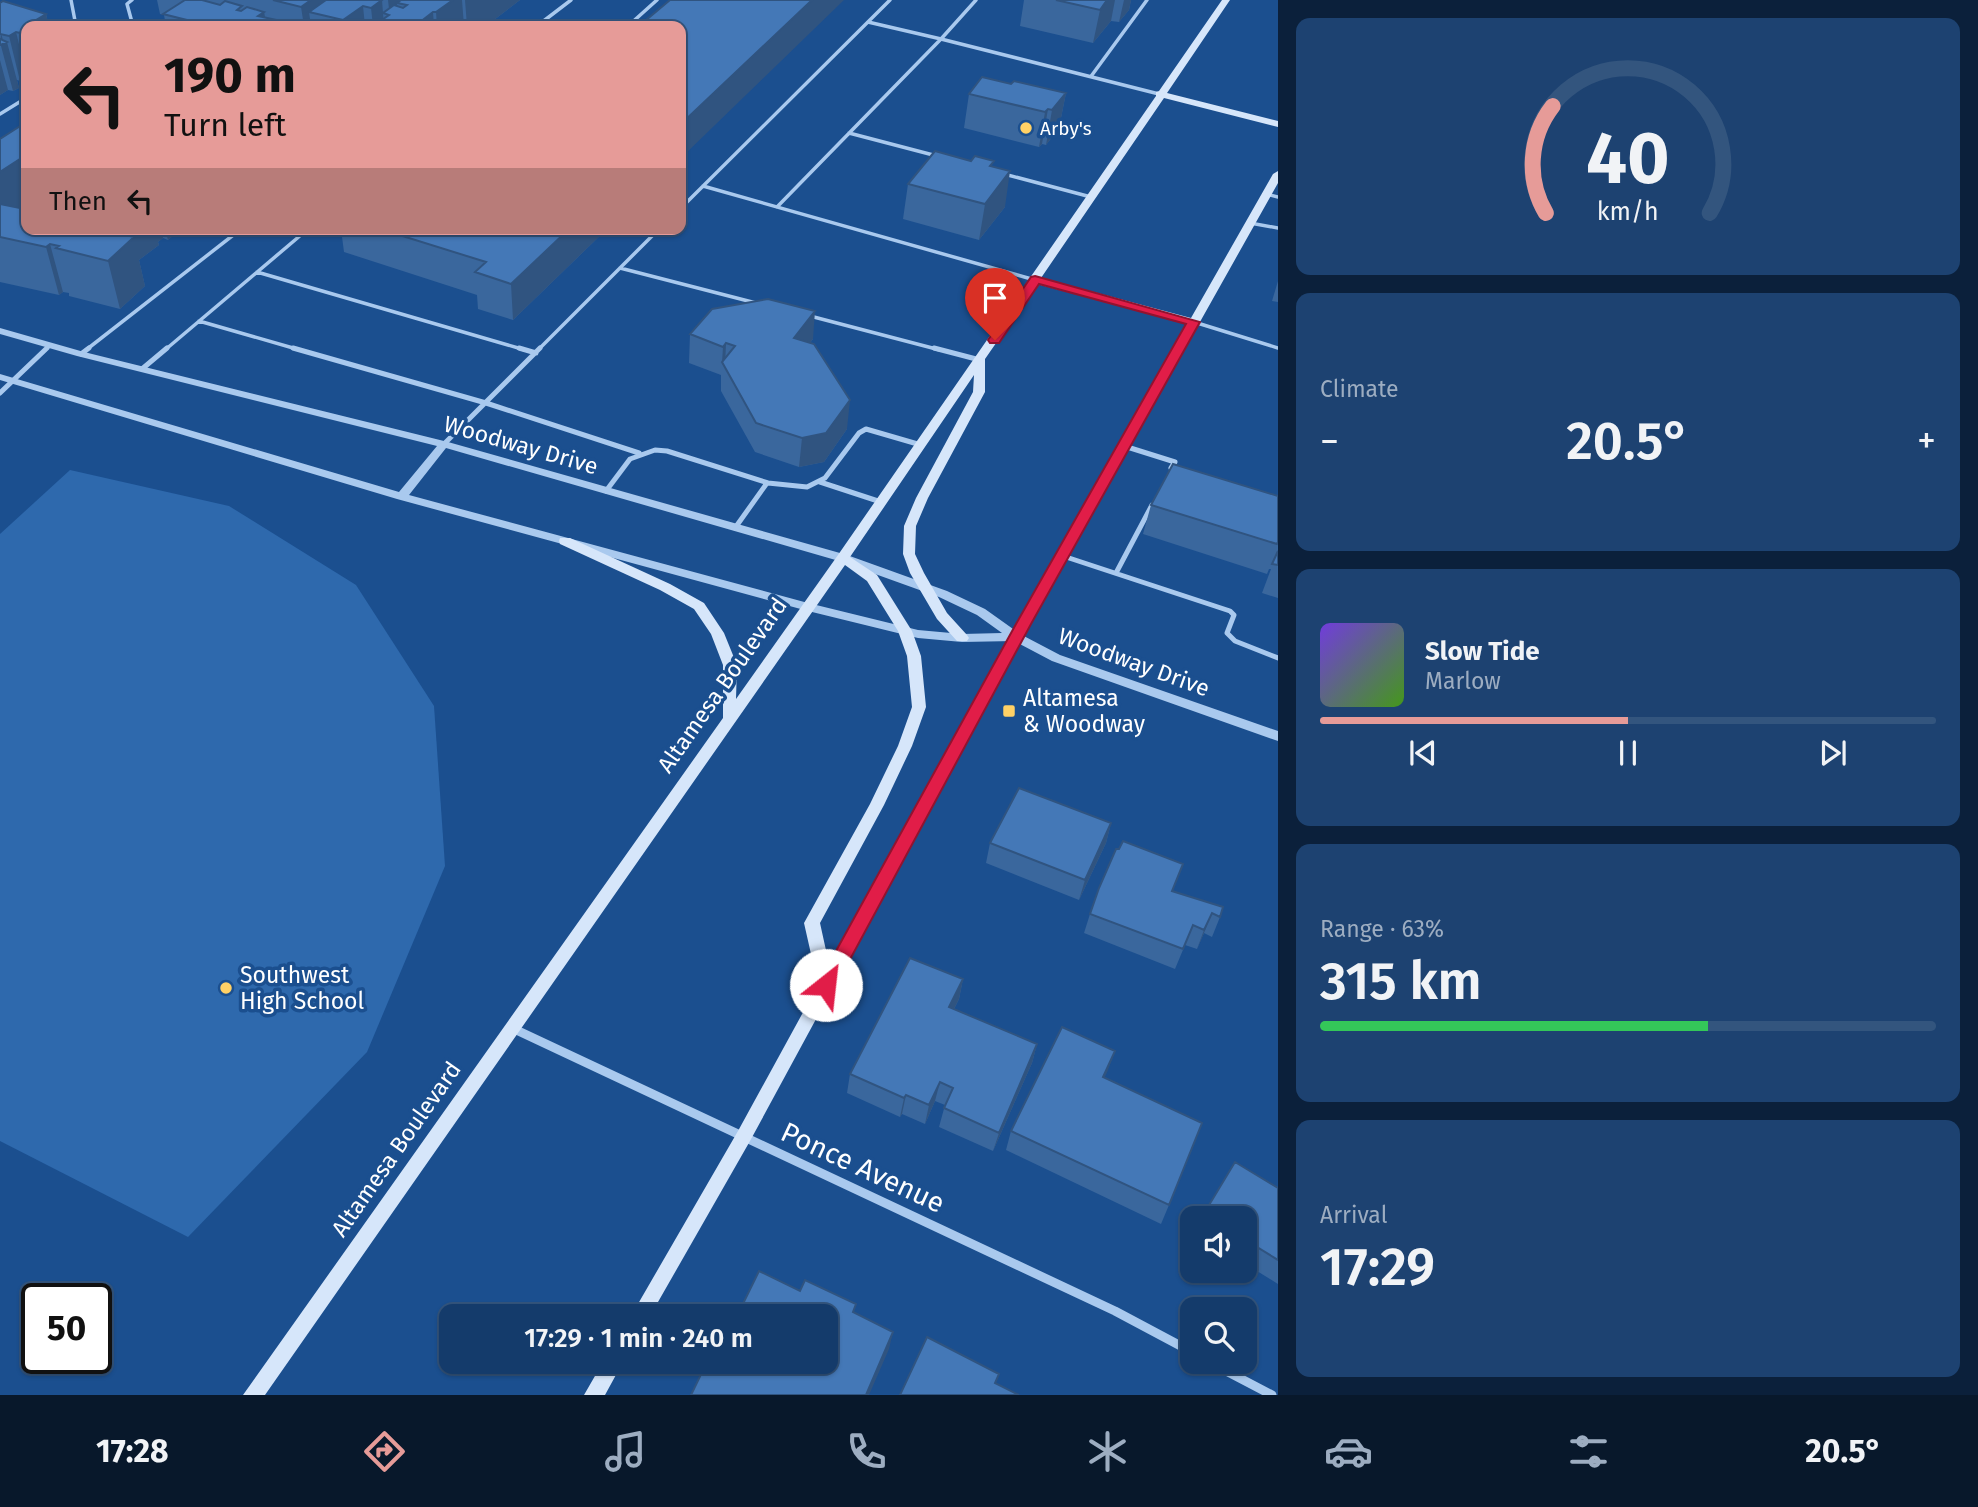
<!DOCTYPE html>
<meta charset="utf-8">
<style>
body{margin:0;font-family:"Fira Sans",sans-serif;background:#1d4271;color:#f1f3f6;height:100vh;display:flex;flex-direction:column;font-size:26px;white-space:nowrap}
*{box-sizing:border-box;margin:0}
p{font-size:23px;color:#9dadc1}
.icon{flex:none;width:38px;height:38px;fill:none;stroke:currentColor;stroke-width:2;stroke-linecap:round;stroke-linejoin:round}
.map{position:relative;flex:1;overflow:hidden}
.details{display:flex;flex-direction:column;gap:18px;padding:18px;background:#0b203b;width:700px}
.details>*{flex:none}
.guide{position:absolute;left:21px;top:21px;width:665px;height:214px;border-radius:14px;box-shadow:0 2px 5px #0004,0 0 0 2px #33557e;background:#e69b98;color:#111;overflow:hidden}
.buttons{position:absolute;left:1180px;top:1206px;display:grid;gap:14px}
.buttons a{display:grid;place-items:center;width:77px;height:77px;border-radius:14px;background:#143b6b;box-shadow:0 2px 5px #0004,0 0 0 2px #33557e;font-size:35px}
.speed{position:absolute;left:21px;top:1283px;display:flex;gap:14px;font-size:35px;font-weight:700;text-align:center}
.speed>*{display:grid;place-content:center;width:91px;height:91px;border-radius:50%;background:#143b6b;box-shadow:0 2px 5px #0004,0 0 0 2px #33557e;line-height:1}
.speed .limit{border:4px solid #111;border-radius:10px;background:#fff;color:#111}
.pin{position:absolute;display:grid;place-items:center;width:60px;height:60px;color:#fff;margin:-72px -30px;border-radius:50% 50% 50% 0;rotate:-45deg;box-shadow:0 0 7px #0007}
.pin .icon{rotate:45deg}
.me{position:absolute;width:77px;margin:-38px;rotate:29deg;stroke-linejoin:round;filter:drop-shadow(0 0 5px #0008)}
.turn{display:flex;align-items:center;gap:24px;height:147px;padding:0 28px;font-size:32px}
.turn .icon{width:91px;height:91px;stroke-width:2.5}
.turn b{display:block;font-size:49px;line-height:60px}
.then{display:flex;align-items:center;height:66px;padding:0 28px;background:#0003;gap:14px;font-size:26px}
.big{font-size:52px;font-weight:600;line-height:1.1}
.details .widget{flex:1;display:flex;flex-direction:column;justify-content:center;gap:10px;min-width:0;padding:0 24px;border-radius:14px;background:#1d4271}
.details .dial{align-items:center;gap:0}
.dial svg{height:182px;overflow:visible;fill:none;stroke:#33557e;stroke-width:7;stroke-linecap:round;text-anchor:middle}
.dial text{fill:#f1f3f6;stroke:none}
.song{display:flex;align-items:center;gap:21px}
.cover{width:84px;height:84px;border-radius:10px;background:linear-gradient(135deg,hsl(260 70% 55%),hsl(100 70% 35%))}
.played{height:7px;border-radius:4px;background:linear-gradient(90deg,#e69b98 50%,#33557e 50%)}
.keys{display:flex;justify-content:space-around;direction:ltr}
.heat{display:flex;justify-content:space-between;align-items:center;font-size:38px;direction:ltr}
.charge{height:10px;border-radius:5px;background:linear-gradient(90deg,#34c759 63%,#33557e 0)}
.trip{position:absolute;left:439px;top:1304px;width:399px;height:70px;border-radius:14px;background:#143b6b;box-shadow:0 2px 5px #0004,0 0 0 2px #33557e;font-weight:600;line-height:70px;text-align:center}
.menu{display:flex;height:112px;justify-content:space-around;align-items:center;background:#08182b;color:#9dadc1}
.menu .icon{width:49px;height:49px}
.menu .current{color:#e69b98}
.menu b{font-size:32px;color:#f1f3f6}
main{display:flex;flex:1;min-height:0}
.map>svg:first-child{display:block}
.green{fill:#2e69ad}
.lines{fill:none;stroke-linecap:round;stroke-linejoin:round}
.service-far1{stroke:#a9c9ee;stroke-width:3.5}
.service{stroke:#a9c9ee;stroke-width:5}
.minor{stroke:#a9c9ee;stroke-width:9}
.tertiary{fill:#a9c9ee;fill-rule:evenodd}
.secondary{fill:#d6e6fa;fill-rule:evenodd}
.wall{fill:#3a679d}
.shaded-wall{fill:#305480}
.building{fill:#4478b7;stroke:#305480;stroke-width:2}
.route{fill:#e11d48;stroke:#92132f;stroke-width:2}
.poi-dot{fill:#ffd166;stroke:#1b4f8f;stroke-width:2.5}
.labels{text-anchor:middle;stroke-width:7;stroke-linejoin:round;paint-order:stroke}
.far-poi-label{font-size:19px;fill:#fff;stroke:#1b4f8f;text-anchor:start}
.street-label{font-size:23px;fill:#fff;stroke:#1b4f8f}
.poi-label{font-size:23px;fill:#fff;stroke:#1b4f8f;text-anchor:start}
.near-street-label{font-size:28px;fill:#fff;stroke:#1b4f8f}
</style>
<main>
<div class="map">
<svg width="1278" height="1395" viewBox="0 0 1278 1395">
<rect width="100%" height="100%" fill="#1b4f8f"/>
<path class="green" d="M70 470 229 506 356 585 434 706 445 866 367 1052 188 1237 0 1141V534Z"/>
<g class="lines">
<path class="service-far1" d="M71 0 76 26
M132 0 127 4 133 26
M868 22 941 39 976 0
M537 26 571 0
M628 26 657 0
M1092 75 1147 0
M0 114 26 98
M849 133 937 156
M1004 174 1091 197
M703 186 1035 280
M1266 194 1278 197
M777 207 941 39 1159 94
M681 208 890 0
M1250 223 1278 228
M620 268 756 303
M257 272 525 350
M810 316 940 350
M199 321 300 350
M1194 322 1278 348
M45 350 50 345
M86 350 241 229
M165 350 308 229
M538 350 659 229"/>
<path class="service" d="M293 348 486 403 639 453
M519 348 536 353
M934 348 980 360
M81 354 89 348
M142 369 167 348
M0 393 47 348
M444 444 540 348
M1124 446 1175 462 1171 468
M820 482 881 502
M606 491 630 459 655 450 667 451 768 483 807 487 825 478 859 433 866 429 921 445
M735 528 767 483
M1063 556 1230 611 1234 615 1227 633 1235 641 1278 658
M1116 573 1152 505"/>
<path class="minor" d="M512 1028 1115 1311 1192 1352
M1209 1362 1272 1395"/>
<path class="tertiary" d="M0 328 84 352 448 442 847 555 947 591 985 609 1020 634 1060 655 1278 731V741L1052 661 1014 641 962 642 918 638 808 611 397 499 0 380V374L399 492 437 446 77 356 0 334ZM446 448 839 561 939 597 977 615 1002 633 962 634 918 630 808 603 409 495Z"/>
<path class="secondary" d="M1222 0H1230L1167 93 1278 121V127L1164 98 1041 278 1191 318 1273 174 1278 171V183L1023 637 750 1141 650 1316H631L738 1131 818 985 804 923 870 804 898 746 912 707 907 656 898 631 867 581 845 565 265 1395H243L723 718V665L711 634 694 609 660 590 560 544 559 541 560 538H570L670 584 704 603 724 633 737 665 736 699 838 555 1156 96V92L1159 91ZM1037 284 1188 324 1009 637 829 964 820 923 884 805 912 746 926 707 921 656 912 631 877 575 850 557 974 375 973 392 916 498 904 526 903 554 910 573 937 619 957 641H967L969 638 967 635 947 613 924 573 915 554 916 526 928 498 985 392V359Z
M603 1362H623L605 1395H584Z"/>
</g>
<path class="wall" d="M157 0H520L486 26H166L164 15 160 14Z
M1024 0H1131L1129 10 1119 22 1111 21 1093 43 1020 26Z
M0 3 46 14 49 26H26V78L20 81 17 80 19 88 13 91 8 90 0 95Z
M1011 84 1066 93 1059 128 1046 145 1042 144 1039 147 964 128 969 94Z
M0 139 26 213V229H181L168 240 163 238 158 242 159 245 139 260 145 286 120 309 69 296V293L63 292 59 295 0 282Z
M971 161 993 167 1005 207 979 240 903 219 908 184Z
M341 229H607L513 320 478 309 477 295 344 252Z
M1278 281V302L1272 301Z
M690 334 813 339 810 343 847 429 824 462 799 467 755 452 721 391V375L689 363Z
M1278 496V598L1262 593 1271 569H1269L1267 574 1143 534 1151 505Z
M1111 823 1106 843 1079 900 986 863 990 843Z
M1173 892 1220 917 1212 937 1204 933 1197 949 1185 945 1175 969 1084 933 1090 914Z
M963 979 959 999 954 1009 1037 1044 1032 1063 993 1151 939 1127 945 1105 935 1101 925 1124 902 1114 900 1117 847 1093 850 1074Z
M1115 1051 1104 1078 1169 1205 1161 1224 1006 1150 1011 1131Z
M1278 1188V1284L1244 1263V1218H1202L1203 1215Z"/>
<path class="shaded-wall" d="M311 0H328L309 12 311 26H304L301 7Z
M382 0 384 26H373L371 8Z
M388 0H408L407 5 397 3 399 26H391Z
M453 0H462L464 26H437L436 12Z
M465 0H520L486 26H467Z
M812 0H844L681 158V124Z
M1107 0H1115L1111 21 1093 43 1100 10Z
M1124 0H1131L1129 10 1119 22Z
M363 6 365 26H344L343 20Z
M264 12 267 26 258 16Z
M433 12 434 26H415Z
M46 14 49 26H26V56L20 33 23 28Z
M16 32 26 73V78L20 81 9 36Z
M1 33 4 44 7 42 19 88 13 91 1 46 0 45Z
M0 60 8 90 0 95Z
M1066 93 1059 128 1046 145 1052 110Z
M1048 109 1042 144 1039 147 1045 112Z
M26 155 25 211 26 214 0 206V172Z
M1010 171 1005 207 979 240 985 204Z
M100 229H106L112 257 129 242 126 229H161L163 238 158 242 159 245 139 260 145 286 120 309Z
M165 229H181L168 240Z
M569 229H607L513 320 511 284Z
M50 244 63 292 59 295 46 247Z
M815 311 813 339 791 366 794 338Z
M726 343 725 368 722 363 723 347Z
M850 400 847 429 824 462 799 467 802 438Z
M1111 823 1106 843 1079 900 1085 880Z
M1212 913 1204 933 1197 949 1204 930Z
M963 979 959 999 945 1027 949 1007Z
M1037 1044 1032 1063 993 1151 999 1133Z
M1115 1051 1108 1070 1096 1097 1103 1077Z
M940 1082 935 1101 925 1124 929 1105Z
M906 1095 902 1114 900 1117 904 1098Z
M893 1332 889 1349 869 1395H866Z"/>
<path class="building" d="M185 0H202L220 5 225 1 242 6 237 10 241 11 247 7 264 12 258 16 304 26H211L163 14Z
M273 0H311L301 7Z
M326 0H382L371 8 363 6 343 20 309 12Z
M401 0H453L436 12H433L415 26H373L389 15 383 13 394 5 403 8 407 5 397 3Z
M670 0H812L681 124V26H639Z
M1056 0H1107L1100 10Z
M3 1 46 14 23 28 26 29V30L20 33 16 32 9 36 0 34V3Z
M0 39 7 42 0 45Z
M982 77 1011 84 1014 81 1066 93 1052 110 1048 109 1045 112 969 94Z
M25 123 26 124V155L0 172V139Z
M935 151 971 161 975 156 994 161 990 166 1010 171 985 204 908 184Z
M0 204 25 209 22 212 26 213V229H101L134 237 108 261 56 248 59 246 50 244 46 247 0 237Z
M380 229H569L511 284 475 272 486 262Z
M768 299 815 311 794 338 814 344 850 400 826 433 802 438 756 423 722 362 735 346 726 343 723 347 690 334 712 309Z
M1173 464 1278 496V542L1277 544 1151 505Z
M1278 551V565L1272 564Z
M1019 788 1111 823 1085 880 990 843Z
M1123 841 1183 864 1172 891 1223 907 1220 917 1212 913 1204 930 1193 925 1183 949 1090 914 1099 888 1116 849H1119Z
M910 958 963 979 949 1007 1037 1044 999 1133 944 1108 953 1088 940 1082 929 1105 906 1095 904 1098 850 1074Z
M1062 1027 1115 1051 1103 1077 1202 1123 1169 1205 1011 1131Z
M1235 1162 1278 1188V1260L1244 1239V1218H1209L1203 1215Z
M759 1271 800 1291 805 1280 856 1304 853 1312 893 1332 866 1395H691L707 1362H826V1316H737Z
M927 1337 999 1374 995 1383 1019 1395H900Z"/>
<path class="route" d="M1035 276 1200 322 1031 624 833 991 826 993 820 991 817 985 820 980 1016 624 1186 324 1039 284 999 343H990L988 340 1031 277Z"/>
<g class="poi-dot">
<circle cx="1026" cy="128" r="7"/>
<rect x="1002" y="704" width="14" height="14" rx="3.5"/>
<circle cx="226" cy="988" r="7"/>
</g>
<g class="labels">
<g class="far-poi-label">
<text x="1040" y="135">Arby's</text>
</g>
<g class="street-label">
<text transform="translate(521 445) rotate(16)" y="8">Woodway Drive</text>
<text transform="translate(1134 662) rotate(20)" y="8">Woodway Drive</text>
<text transform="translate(722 685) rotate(-55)" y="8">Altamesa Boulevard</text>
<text transform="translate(396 1149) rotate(-55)" y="8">Altamesa Boulevard</text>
</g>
<g class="poi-label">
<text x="1023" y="706">Altamesa<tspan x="1023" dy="26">&amp; Woodway</tspan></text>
<text x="240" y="983">Southwest<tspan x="240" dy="26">High School</tspan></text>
</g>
<g class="near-street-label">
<text transform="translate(863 1167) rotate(25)" y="10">Ponce Avenue</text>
</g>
</g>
</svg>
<div class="buttons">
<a><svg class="icon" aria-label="sound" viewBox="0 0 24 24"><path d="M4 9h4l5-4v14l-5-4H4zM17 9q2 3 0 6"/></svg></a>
<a><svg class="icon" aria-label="search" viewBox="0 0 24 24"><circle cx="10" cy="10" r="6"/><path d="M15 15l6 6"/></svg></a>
</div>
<div class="speed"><div class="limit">50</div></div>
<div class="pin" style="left:995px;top:340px;background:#d93025"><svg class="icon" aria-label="arrive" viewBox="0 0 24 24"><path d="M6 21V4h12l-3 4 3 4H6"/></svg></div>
<svg class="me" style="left:826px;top:985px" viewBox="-20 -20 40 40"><circle r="19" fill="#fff"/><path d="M0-13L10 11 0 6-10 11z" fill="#e11d48"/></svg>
<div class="trip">17:29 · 1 min · 240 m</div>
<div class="guide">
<div class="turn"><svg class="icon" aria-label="left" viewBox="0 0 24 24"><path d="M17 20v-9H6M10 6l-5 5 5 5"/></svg><div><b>190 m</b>Turn left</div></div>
<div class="then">Then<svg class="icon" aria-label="left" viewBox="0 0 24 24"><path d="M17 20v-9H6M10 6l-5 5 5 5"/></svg></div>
</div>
</div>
<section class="details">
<div class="widget dial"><svg viewBox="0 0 100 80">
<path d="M14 69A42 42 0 1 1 86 69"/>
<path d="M14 69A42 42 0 0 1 17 22" stroke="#e69b98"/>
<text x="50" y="56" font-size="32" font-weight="700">40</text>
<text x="50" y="72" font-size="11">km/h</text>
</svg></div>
<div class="widget"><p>Climate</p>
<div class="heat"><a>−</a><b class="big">20.5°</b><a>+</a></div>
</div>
<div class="widget">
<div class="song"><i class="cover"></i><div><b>Slow Tide</b><p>Marlow</p></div></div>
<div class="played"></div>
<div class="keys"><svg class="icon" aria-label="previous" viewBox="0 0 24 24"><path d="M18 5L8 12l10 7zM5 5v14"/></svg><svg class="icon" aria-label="pause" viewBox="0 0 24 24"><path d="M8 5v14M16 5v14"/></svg><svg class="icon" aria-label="next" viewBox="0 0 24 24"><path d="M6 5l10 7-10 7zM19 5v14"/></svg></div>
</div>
<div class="widget"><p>Range · 63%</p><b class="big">315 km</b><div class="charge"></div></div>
<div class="widget"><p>Arrival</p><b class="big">17:29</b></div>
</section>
</main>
<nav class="menu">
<b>17:28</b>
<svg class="icon current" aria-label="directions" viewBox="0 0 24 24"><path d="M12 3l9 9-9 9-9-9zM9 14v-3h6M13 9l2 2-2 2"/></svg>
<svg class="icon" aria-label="music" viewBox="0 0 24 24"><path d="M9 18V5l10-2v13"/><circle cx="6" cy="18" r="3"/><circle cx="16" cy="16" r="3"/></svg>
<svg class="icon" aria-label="phone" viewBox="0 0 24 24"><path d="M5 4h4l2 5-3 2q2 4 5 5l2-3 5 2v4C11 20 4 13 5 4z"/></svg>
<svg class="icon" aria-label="climate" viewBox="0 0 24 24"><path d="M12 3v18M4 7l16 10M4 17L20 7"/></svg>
<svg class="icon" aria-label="car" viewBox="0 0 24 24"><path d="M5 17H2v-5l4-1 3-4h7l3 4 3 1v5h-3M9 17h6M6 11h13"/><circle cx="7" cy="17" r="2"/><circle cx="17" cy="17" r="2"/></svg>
<svg class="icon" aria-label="filters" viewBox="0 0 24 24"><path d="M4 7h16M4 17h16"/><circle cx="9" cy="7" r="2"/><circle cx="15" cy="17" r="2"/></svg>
<b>20.5°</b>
</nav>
